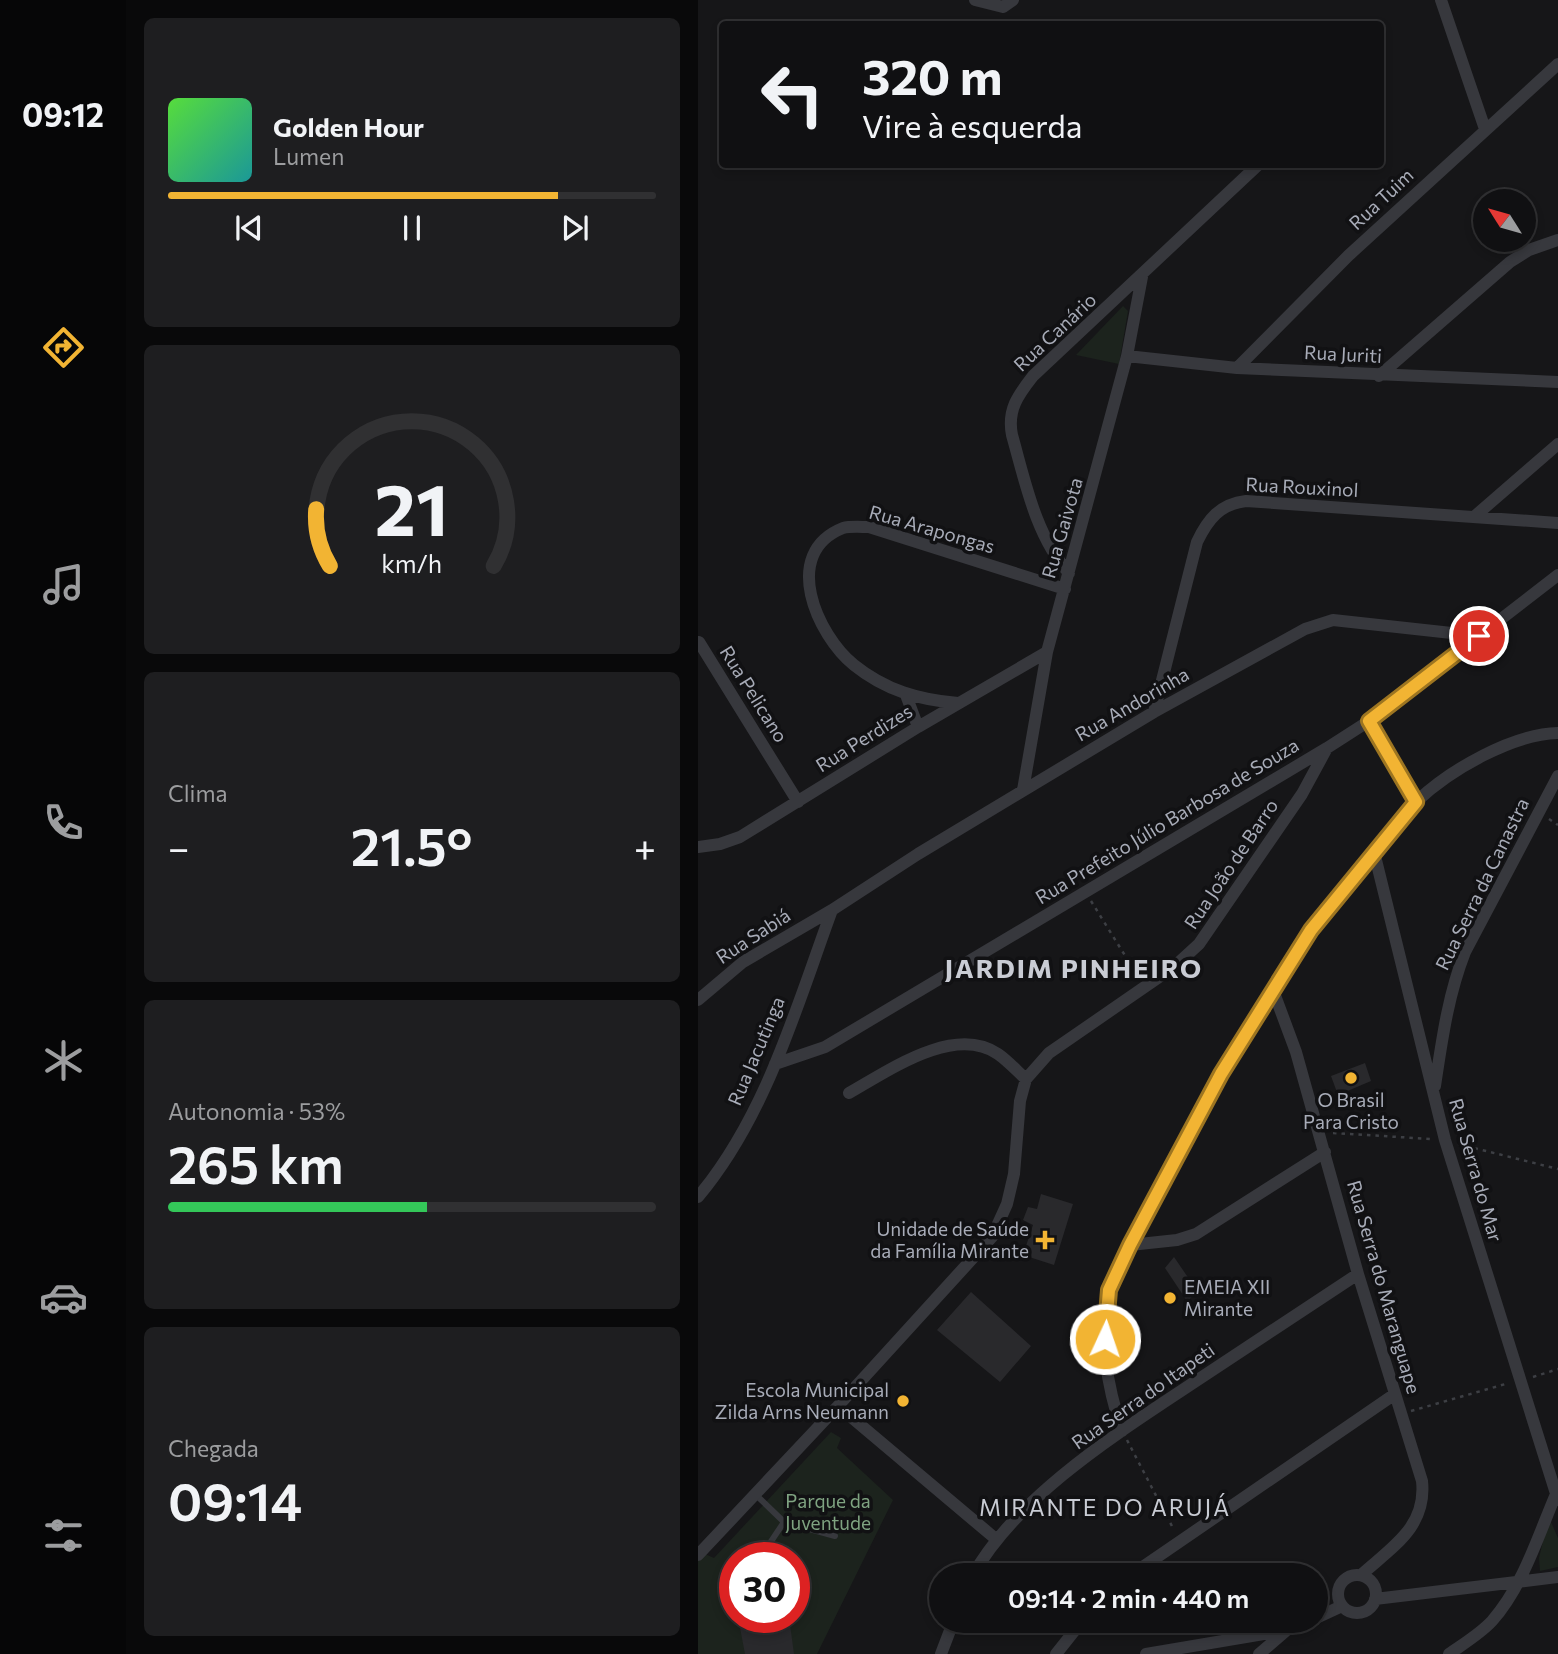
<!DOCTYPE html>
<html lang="pt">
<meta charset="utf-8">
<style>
body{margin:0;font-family:Commissioner,sans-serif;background:#1e1e20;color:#f1f3f6;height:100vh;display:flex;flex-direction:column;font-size:26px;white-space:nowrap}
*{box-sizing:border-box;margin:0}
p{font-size:23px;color:#9c9d9f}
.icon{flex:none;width:38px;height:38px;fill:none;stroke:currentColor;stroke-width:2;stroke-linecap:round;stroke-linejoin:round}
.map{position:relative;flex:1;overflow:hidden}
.panel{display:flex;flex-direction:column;gap:18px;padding:18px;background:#09090a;width:572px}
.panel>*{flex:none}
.banner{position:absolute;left:21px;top:21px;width:665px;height:147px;border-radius:7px;box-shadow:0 4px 10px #0003,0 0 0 2px #303032;background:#101012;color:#f1f3f6;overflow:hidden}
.needle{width:46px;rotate:307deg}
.fabs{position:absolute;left:775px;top:189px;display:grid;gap:14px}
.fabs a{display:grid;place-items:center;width:63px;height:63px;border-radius:50%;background:#101012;box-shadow:0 4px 10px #0003,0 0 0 2px #303032;font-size:35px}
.speed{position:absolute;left:21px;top:1542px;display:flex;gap:14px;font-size:35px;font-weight:700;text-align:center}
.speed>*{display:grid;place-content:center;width:91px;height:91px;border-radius:50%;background:#101012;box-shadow:0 4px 10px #0003,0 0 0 2px #303032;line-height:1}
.speed .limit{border:10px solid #d22;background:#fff;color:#111}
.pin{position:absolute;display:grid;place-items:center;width:60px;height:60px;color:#fff;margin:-30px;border:4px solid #fff;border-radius:50%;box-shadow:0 2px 7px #0007}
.me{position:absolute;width:77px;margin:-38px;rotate:3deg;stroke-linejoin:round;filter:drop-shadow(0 0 5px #0008)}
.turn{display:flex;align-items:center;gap:24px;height:147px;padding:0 28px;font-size:32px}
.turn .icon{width:91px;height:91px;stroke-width:2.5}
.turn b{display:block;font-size:49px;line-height:60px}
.big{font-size:52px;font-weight:600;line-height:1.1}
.panel .card{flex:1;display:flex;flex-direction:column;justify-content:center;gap:10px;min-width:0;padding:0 24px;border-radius:10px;background:#1e1e20}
.panel .dial{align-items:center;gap:0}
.dial svg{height:182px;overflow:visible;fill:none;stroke:#303032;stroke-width:7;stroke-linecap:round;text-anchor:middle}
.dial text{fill:#f1f3f6;stroke:none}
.song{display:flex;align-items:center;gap:21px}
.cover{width:84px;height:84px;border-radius:10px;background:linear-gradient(135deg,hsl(110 70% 55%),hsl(180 70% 35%))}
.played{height:7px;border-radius:4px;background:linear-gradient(90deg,#f2b433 80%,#303032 80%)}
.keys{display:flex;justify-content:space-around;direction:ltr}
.heat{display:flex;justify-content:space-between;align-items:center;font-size:38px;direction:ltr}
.charge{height:10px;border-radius:5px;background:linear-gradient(90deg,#34c759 53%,#303032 0)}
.trip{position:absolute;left:231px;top:1563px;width:399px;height:70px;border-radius:35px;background:#101012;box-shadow:0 4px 10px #0003,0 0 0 2px #303032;font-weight:600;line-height:70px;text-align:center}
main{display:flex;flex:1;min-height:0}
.tab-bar{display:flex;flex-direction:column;width:126px;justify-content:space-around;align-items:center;background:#060607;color:#9c9d9f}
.tab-bar .icon{width:49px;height:49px}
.tab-bar .active{color:#f2b433}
.tab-bar b{font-size:32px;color:#f1f3f6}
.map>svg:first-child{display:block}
.green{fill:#1c231d;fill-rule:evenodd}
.building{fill:#29292c}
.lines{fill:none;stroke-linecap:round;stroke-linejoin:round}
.path{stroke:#3d3f44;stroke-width:2.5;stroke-dasharray:3.5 5;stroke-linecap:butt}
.lane{stroke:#37383d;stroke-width:6}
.street{stroke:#37383d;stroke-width:12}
.route-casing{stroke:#9d7521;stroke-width:18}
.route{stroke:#f2b433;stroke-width:12}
.poi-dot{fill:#f2b433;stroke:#111113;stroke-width:2.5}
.labels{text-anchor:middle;stroke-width:7;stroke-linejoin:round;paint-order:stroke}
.street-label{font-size:19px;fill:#a8acb8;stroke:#111113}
.poi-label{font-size:19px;fill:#a8acb8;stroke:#111113;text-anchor:end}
.park-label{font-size:19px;fill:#7fa381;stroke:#111113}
.quarter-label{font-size:23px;letter-spacing:2px;fill:#c9ccd4;stroke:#111113}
.district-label{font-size:26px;font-weight:bold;letter-spacing:2px;fill:#c9ccd4;stroke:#111113}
</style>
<main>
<nav class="tab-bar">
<b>09:12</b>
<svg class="icon active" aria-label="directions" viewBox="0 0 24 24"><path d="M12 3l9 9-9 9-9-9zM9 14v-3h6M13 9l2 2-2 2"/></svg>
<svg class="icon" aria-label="music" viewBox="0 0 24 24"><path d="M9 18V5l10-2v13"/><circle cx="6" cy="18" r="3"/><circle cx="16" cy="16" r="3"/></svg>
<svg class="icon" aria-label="phone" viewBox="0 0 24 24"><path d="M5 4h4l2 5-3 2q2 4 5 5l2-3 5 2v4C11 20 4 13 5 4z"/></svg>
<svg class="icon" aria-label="climate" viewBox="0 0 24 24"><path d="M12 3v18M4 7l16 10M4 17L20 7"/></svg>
<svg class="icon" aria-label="car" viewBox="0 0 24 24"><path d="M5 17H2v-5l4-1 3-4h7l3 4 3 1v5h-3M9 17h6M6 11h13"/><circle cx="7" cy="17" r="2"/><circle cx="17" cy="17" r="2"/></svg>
<svg class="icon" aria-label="filters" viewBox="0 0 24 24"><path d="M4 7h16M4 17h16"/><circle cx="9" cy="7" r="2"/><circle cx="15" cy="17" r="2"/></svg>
</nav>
<section class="panel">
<div class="card">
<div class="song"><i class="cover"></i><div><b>Golden Hour</b><p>Lumen</p></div></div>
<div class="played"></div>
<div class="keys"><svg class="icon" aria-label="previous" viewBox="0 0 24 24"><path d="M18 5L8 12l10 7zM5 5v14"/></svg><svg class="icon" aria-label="pause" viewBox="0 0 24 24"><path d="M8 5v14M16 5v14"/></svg><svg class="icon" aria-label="next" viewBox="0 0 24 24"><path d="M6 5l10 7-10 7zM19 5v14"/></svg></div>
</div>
<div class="card dial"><svg viewBox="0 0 100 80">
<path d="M14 69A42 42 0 1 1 86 69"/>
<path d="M14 69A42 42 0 0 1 8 44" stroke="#f2b433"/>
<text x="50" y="56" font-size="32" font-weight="700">21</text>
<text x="50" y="72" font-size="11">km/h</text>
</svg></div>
<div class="card"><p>Clima</p>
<div class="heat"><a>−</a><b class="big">21.5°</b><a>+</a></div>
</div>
<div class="card"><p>Autonomia · 53%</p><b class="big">265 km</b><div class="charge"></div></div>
<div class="card"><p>Chegada</p><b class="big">09:14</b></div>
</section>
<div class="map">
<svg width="860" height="1654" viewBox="0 0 860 1654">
<rect width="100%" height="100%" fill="#161618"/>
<path class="green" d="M425 306 430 311 421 364 378 355Z
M133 1432 143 1438 139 1448 195 1500 119 1654H0V1561L7 1554 16 1558ZM37 1558H96V1617H37Z
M853 1522 860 1538V1567L842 1571 841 1558 849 1524Z"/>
<path class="building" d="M667 1063 673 1081 640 1095 633 1076Z
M343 1194 375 1204 356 1265 325 1255 335 1225 325 1220 330 1207 339 1209Z
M476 1257 500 1292 489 1301 467 1268Z
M273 1292 333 1346 302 1382 239 1330Z
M40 1617H91L96 1654H47Z"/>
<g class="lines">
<path class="path" d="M851 819 860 825
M393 901 441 978
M635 1133 733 1139
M760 1144 860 1169
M835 1377 860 1369
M713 1411 811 1383
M429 1440 476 1530"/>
<path class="lane" d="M57 1494 86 1522 62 1558
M86 1522 137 1536"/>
<path class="street" d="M277 0 305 7 315 0
M743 0 787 129
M429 356 539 368 860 382
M539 368 650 256 860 64
M681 376 812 262 831 250 860 240
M777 516 860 444
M371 573C338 537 327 481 314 435 309 410 320 395 335 376L561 164
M1 642 100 802
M208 695 220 727
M260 703C221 700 187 690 156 665 119 635 82 553 145 528 152 526 163 527 171 527L367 589
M456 712 499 542C510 519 522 504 548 501L860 523
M671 721 718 802
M325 790 349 652 429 356 444 277
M0 847 22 844 42 837 220 727 349 652
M676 852 747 1140 860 1500
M575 990 598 1052 660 1274 724 1481C729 1527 694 1547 663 1575
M0 1000 45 962 134 910 220 854 456 712 607 629 635 620 781 636
M77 1064 127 1047 629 748 671 721 860 575
M737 1086C744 1040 750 995 767 952L860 776
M151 1093C190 1071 256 1024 300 1054 310 1061 319 1071 328 1079
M0 1197C68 1116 98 1008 134 910
M432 1245 479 1240 498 1234 627 1152
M140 1406 299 1540
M424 1431C410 1389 399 1334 411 1290 420 1257 451 1209 468 1177 513 1093 559 1010 612 931 627 910 645 890 662 869 680 847 698 820 719 801 752 770 814 734 860 733
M0 1555 140 1406 294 1237 309 1204 316 1174 322 1101 328 1079 351 1053 477 966 501 944 604 794 629 748
M275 1575C320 1495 420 1433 495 1383 550 1347 605 1310 660 1274
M433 1575 697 1394
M640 1594a19 19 0 1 1 38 0a19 19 0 1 1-38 0Z
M677 1599 860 1577
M618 1618 644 1606
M243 1654 256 1620
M358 1654 385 1620
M448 1654 589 1630 611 1620
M561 1654 589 1630
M751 1654C765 1644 782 1634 794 1621 825 1586 840 1536 858 1494"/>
</g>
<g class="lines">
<g class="route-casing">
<path id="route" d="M407 1339 411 1290 432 1245 523 1074 613 930 718 802 671 721 781 636"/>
</g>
<use href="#route" class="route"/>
</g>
<g class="poi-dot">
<circle cx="653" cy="1078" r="7"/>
<path d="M343.5 1229.5h7v7h7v7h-7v7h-7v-7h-7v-7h7z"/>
<circle cx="472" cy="1298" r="7"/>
<circle cx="205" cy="1401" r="7"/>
</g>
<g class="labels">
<g class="street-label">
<text transform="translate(683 199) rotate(-43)" y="7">Rua Tuim</text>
<text transform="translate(357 332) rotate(-43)" y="7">Rua Canário</text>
<text transform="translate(645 354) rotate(3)" y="7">Rua Juriti</text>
<text transform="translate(604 487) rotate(3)" y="7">Rua Rouxinol</text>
<text transform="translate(364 528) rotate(-74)" y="7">Rua Gaivota</text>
<text transform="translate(234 529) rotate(16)" y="7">Rua Arapongas</text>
<text transform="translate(56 694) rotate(58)" y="7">Rua Pelicano</text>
<text transform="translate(434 704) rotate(-30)" y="7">Rua Andorinha</text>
<text transform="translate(166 738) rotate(-32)" y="7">Rua Perdizes</text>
<text transform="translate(469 821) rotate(-31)" y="7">Rua Prefeito Júlio Barbosa de Souza</text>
<text transform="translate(533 864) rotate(-56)" y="7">Rua João de Barro</text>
<text transform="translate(784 884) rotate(-64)" y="7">Rua Serra da Canastra</text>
<text transform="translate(55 936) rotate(-33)" y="7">Rua Sabiá</text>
<text transform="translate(58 1051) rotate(-67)" y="7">Rua Jacutinga</text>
<text transform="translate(778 1170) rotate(74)" y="7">Rua Serra do Mar</text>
<text transform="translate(686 1287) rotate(74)" y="7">Rua Serra do Maranguape</text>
<text transform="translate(445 1396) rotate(-35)" y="7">Rua Serra do Itapeti</text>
</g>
<g class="poi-label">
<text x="653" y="1107" text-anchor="middle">O Brasil<tspan x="653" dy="22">Para Cristo</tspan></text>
<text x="331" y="1236">Unidade de Saúde<tspan x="331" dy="22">da Família Mirante</tspan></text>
<text x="486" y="1294" text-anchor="start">EMEIA XII<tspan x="486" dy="22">Mirante</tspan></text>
<text x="191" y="1397">Escola Municipal<tspan x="191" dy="22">Zilda Arns Neumann</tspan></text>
</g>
<g class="park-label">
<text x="130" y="1508">Parque da<tspan x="130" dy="22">Juventude</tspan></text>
</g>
<g class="quarter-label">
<text x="407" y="1516">MIRANTE DO ARUJÁ</text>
</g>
<g class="district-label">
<text x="376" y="978">JARDIM PINHEIRO</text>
</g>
</g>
</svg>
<div class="fabs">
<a><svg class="needle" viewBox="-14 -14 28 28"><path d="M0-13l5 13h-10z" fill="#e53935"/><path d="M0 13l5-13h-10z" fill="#9c9d9f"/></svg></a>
</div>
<div class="speed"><div class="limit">30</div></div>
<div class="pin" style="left:781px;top:636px;background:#d93025"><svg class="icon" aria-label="arrive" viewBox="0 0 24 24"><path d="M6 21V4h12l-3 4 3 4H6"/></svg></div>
<svg class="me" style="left:407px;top:1339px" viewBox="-20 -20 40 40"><circle r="17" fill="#f2b433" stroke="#fff" stroke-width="3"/><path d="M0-11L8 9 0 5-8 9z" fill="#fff"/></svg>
<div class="trip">09:14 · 2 min · 440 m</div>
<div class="banner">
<div class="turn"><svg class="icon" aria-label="left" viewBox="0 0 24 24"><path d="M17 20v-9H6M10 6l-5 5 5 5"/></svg><div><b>320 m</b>Vire à esquerda</div></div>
</div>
</div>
</main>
